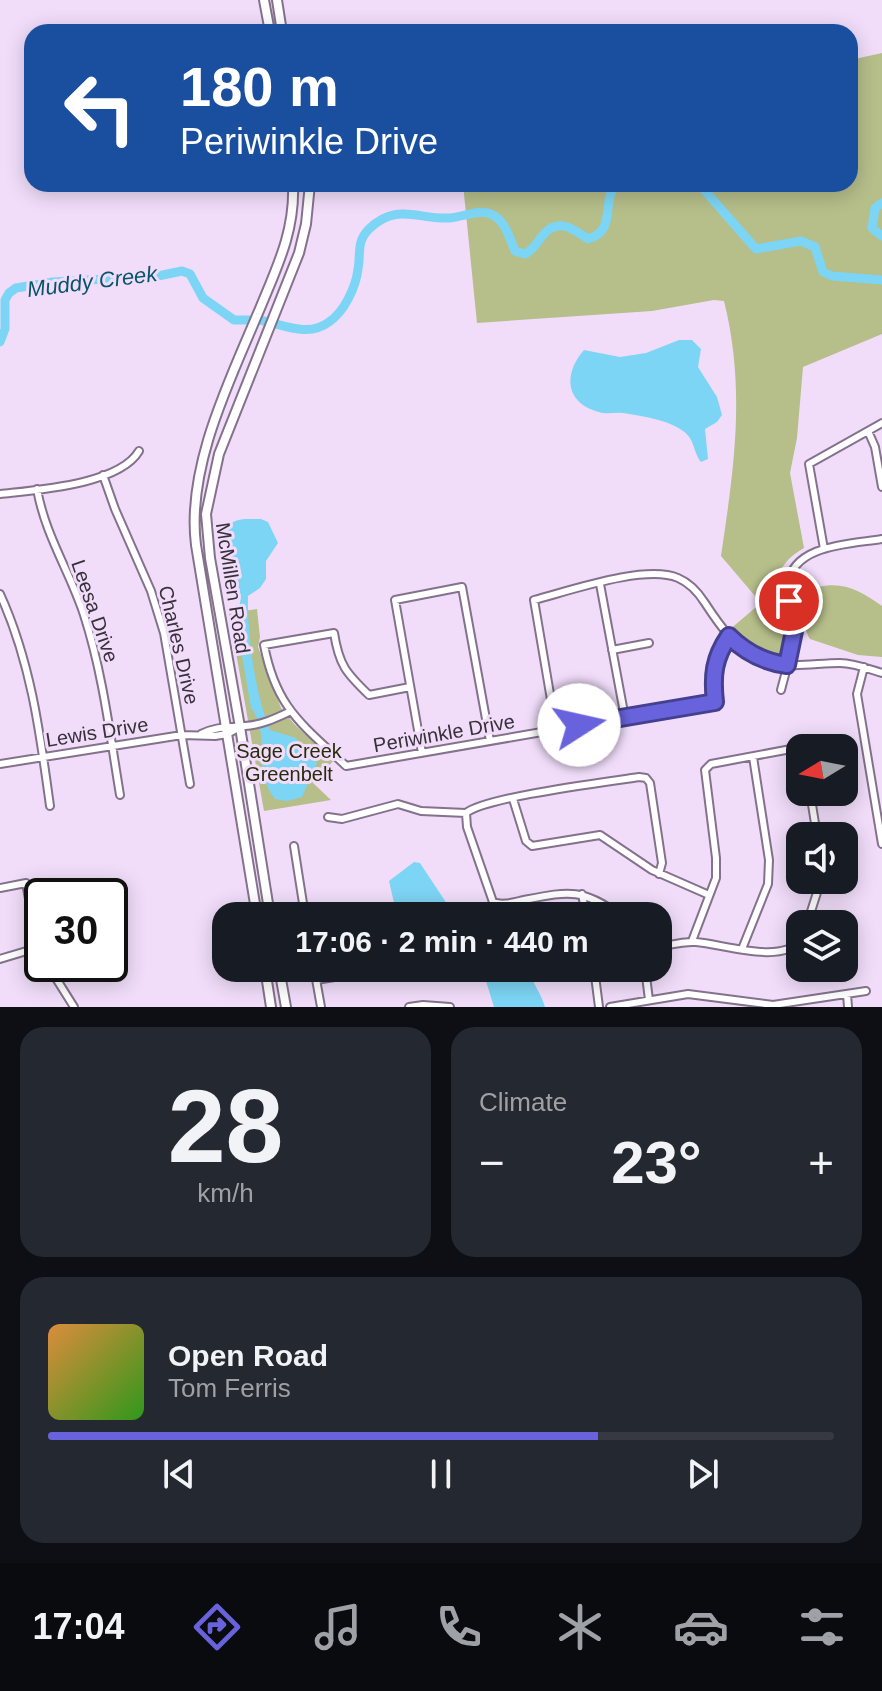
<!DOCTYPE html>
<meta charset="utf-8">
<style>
body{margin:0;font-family:Helvetica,sans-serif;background:#242831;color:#f1f3f6;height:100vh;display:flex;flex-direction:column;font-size:30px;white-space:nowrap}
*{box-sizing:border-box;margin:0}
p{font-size:26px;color:#9ea1a6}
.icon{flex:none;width:44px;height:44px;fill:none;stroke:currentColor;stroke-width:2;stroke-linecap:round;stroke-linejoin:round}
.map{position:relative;height:1007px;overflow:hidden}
.details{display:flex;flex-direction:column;gap:20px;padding:20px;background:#0d0f14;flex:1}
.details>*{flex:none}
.hud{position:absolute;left:24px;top:24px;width:834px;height:168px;border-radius:24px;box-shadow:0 4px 20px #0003;background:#1a4fa0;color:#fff;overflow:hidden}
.needle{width:52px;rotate:260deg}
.fabs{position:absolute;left:786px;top:734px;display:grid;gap:16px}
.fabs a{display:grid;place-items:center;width:72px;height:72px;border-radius:16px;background:#171b24;box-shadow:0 4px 20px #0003;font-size:40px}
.speed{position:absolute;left:24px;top:878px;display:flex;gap:16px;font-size:40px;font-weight:700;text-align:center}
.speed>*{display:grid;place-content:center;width:104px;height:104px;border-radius:50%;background:#171b24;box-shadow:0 4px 20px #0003;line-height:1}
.speed .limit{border:4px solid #111;border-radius:12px;background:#fff;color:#111}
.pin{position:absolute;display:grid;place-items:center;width:68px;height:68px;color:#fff;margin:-34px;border:4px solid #fff;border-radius:50%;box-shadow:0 2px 8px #0007}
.me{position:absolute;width:88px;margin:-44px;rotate:80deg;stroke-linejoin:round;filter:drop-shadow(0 0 6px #0008)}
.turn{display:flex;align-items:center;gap:28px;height:168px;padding:0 24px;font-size:36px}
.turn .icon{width:104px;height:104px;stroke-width:2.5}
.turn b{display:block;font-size:56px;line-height:68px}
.big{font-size:60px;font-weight:600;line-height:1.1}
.details .tile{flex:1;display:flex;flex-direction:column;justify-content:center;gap:12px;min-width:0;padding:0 28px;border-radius:24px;background:#242831}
.details .dial{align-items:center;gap:0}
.dial b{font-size:104px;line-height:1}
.song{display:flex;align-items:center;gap:24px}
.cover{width:96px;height:96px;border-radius:12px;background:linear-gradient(135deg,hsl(30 70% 55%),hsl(110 70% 35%))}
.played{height:8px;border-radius:4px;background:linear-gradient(90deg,#6863dc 70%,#363941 70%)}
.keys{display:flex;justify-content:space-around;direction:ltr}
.heat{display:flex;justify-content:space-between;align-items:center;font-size:44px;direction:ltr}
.details .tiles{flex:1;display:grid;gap:20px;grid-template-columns:1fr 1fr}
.tile:last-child{grid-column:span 2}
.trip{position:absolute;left:212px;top:902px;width:460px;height:80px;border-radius:24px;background:#171b24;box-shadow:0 4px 20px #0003;font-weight:600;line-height:80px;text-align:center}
.tabs{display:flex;height:128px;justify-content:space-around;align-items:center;background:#090b0e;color:#9ea1a6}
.tabs .icon{width:56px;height:56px}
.tabs .active{color:#6863dc}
.tabs b{font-size:36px;color:#f1f3f6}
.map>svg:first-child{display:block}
.green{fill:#b6be8a}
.water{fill:#7dd5f5}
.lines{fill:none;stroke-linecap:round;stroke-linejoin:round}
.river{stroke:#7dd5f5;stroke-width:9}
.street-casing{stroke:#84728c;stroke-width:10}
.secondary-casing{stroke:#84728c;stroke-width:12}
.street{stroke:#fff;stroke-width:6}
.secondary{stroke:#fff;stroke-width:8}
.route-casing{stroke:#44408f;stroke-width:20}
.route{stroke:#6863dc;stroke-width:14}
.labels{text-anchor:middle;stroke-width:6;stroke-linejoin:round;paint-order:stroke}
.street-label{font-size:20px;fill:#38303b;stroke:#f1ddfa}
.park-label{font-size:20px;fill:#292c0c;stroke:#f1ddfa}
.water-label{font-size:22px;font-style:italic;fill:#07556a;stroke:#f1ddfa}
</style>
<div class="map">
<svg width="882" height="1007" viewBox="0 0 882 1007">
<rect width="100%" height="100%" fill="#f1ddfa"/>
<path class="green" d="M882 53V334L803 367 797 438 790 473 804 548C779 562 774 580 773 608L787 615 788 636 783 659 743 644 729 630 761 603 721 556C734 468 746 389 724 301L714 300 652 311 477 323 463 184H850V60Z
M803 576 818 587C844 581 861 591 882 606V657L858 655 810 639C803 629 797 585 803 576Z
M257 609 260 637 258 647 281 708 295 725 334 760 313 783 331 800 264 811 229 613Z"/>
<path class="water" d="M679 340H692L701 349 698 367 717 397 722 415 717 422 705 429 708 459 701 462C693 452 695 439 683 431 669 420 641 416 623 413 615 412 606 415 599 412 565 403 563 374 584 350L620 357 646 353Z
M245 519H261L268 522 278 543 266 561V579L260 588 248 596C247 634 255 694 270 730L296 738 317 763 302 797 287 801 275 799C250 767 272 734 251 708L236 620 241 598C237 595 233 592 231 588 226 578 223 538 228 528 232 520 238 520 245 519Z
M414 862 420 863 455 916H397L389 881Z
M486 968H530C531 983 541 992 545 1007H494L485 978Z"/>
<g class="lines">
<path class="river" d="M699 184 756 249 801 241 815 247 823 272 832 276 882 280
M882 203 875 208 872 228 882 236
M259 320C282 324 308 338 329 322 344 312 356 287 358 269 361 254 356 242 369 229 397 202 418 220 450 218 464 217 479 208 493 215 505 221 510 239 515 251L525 254C535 249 536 243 543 235 558 217 573 229 588 239 617 231 601 202 616 184
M0 342 5 329V300L9 293 16 288 53 282 158 276 182 271 190 274 203 298 234 320H252"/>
<g class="street-casing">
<path id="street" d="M868 431 875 447 882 487
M103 475 115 509 151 591 164 633 190 784
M37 489C45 535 70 572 84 615 103 674 110 735 120 795
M0 494C35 490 119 485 139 451
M824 549 809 464 882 423
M600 584 625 718
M0 594C31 662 40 733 50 806
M612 650 649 643
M864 667 857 694 882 844
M410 687 369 695C346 673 339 665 334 633L264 645C276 708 302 724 346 766L715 702C712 675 714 658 729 636
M781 690C786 670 793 649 794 628 794 614 786 600 788 585 792 544 852 544 882 539
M556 729 534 600C569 591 645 564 678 578 690 583 698 592 705 603 720 626 735 648 761 659 787 670 813 663 840 663 854 663 869 669 882 673
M201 734C217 726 228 728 245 726 261 725 274 719 289 712
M422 753 395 600 462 587 490 741
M0 764 182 735 215 736 227 734 240 727
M810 792 817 836
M513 799 526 841 532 846 600 835 652 870 709 895
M328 817 342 819 398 804 421 811 466 813
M294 846 305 916
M0 888 26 883 36 936 42 951
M582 894 586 916
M344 916 349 913
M621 916C582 888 570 891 524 900 514 902 503 906 493 902L467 827 466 813C485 797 607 782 639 777L646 778 650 783 662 863 659 874
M807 924 821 880
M692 941 716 878V858L705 770 711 764 791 749 800 751
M658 947C670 945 684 941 696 942 723 944 783 965 800 940
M742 949 768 884 769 860 753 757
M0 959 40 947
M47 964 74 1007
M314 968 321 1007
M594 968 599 1007
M645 968 649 1000
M316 980 365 972
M847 994 848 1007
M409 1007 423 1005 450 1007
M610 1007 688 994 773 1005 866 991"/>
</g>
<g class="secondary-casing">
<path id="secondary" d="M264 0 270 32
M277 0 282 32
M257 916 196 545C186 466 231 378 261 306 278 265 295 230 293 184
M270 916 240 727 210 558 206 514 219 454 299 253 306 224 310 184
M265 968 271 1007
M279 968 286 1007"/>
</g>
<use href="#street" class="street"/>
<use href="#secondary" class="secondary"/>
</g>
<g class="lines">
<g class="route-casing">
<path id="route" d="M579 725 715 702C712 675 714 658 729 636 745 652 764 662 787 665L794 631 789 601"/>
</g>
<use href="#route" class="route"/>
</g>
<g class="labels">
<g class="street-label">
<text transform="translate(233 588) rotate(81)" y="7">McMillen Road</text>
<text transform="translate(95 611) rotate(71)" y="7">Leesa Drive</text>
<text transform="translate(179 645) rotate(77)" y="7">Charles Drive</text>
<text transform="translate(97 732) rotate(-9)" y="7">Lewis Drive</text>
<text transform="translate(444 733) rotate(-10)" y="7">Periwinkle Drive</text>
</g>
<g class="park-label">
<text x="289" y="758">Sage Creek<tspan x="289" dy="23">Greenbelt</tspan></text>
</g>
<g class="water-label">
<text transform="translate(92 281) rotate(-7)" y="8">Muddy Creek</text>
</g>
</g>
</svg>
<div class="fabs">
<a><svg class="needle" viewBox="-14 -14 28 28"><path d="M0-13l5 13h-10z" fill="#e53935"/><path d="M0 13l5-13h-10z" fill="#9ea1a6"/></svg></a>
<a><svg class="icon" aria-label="sound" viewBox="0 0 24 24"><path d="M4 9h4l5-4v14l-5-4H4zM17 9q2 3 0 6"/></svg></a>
<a><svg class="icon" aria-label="layers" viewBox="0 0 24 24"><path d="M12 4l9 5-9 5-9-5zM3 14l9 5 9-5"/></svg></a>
</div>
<div class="speed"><div class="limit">30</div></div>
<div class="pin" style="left:789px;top:601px;background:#d93025"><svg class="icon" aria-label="arrive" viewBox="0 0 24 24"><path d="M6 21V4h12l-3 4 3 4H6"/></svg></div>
<svg class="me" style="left:579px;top:725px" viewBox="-20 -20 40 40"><circle r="19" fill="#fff"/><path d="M0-13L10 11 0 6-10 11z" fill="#6863dc"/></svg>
<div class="trip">17:06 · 2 min · 440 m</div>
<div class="hud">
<div class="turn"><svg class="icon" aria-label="left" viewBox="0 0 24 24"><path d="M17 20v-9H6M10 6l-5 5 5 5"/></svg><div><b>180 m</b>Periwinkle Drive</div></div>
</div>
</div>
<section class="details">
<div class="tiles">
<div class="tile dial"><b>28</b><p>km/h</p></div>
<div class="tile"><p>Climate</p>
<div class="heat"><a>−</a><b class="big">23°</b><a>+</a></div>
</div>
<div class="tile">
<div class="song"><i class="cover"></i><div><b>Open Road</b><p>Tom Ferris</p></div></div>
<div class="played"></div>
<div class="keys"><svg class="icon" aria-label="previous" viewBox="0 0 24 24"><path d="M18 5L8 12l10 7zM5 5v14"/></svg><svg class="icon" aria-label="pause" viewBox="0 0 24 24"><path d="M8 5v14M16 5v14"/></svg><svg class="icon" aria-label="next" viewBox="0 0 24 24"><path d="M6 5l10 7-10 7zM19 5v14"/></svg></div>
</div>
</div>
</section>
<nav class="tabs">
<b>17:04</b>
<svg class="icon active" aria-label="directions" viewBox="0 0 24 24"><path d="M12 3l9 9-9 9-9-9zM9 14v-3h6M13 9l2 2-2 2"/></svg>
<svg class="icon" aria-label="music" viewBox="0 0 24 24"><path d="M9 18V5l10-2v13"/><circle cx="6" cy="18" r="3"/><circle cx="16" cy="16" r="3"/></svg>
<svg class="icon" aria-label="phone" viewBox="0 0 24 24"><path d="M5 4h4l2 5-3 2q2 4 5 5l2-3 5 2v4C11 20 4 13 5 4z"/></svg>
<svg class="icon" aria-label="climate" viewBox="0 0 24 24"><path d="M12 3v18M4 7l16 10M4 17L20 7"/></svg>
<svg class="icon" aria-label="car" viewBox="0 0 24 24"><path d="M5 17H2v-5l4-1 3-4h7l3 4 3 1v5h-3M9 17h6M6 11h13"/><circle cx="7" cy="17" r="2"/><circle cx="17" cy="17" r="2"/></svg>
<svg class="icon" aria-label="filters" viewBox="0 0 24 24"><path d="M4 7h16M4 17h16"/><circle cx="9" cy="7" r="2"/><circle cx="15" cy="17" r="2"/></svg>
</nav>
